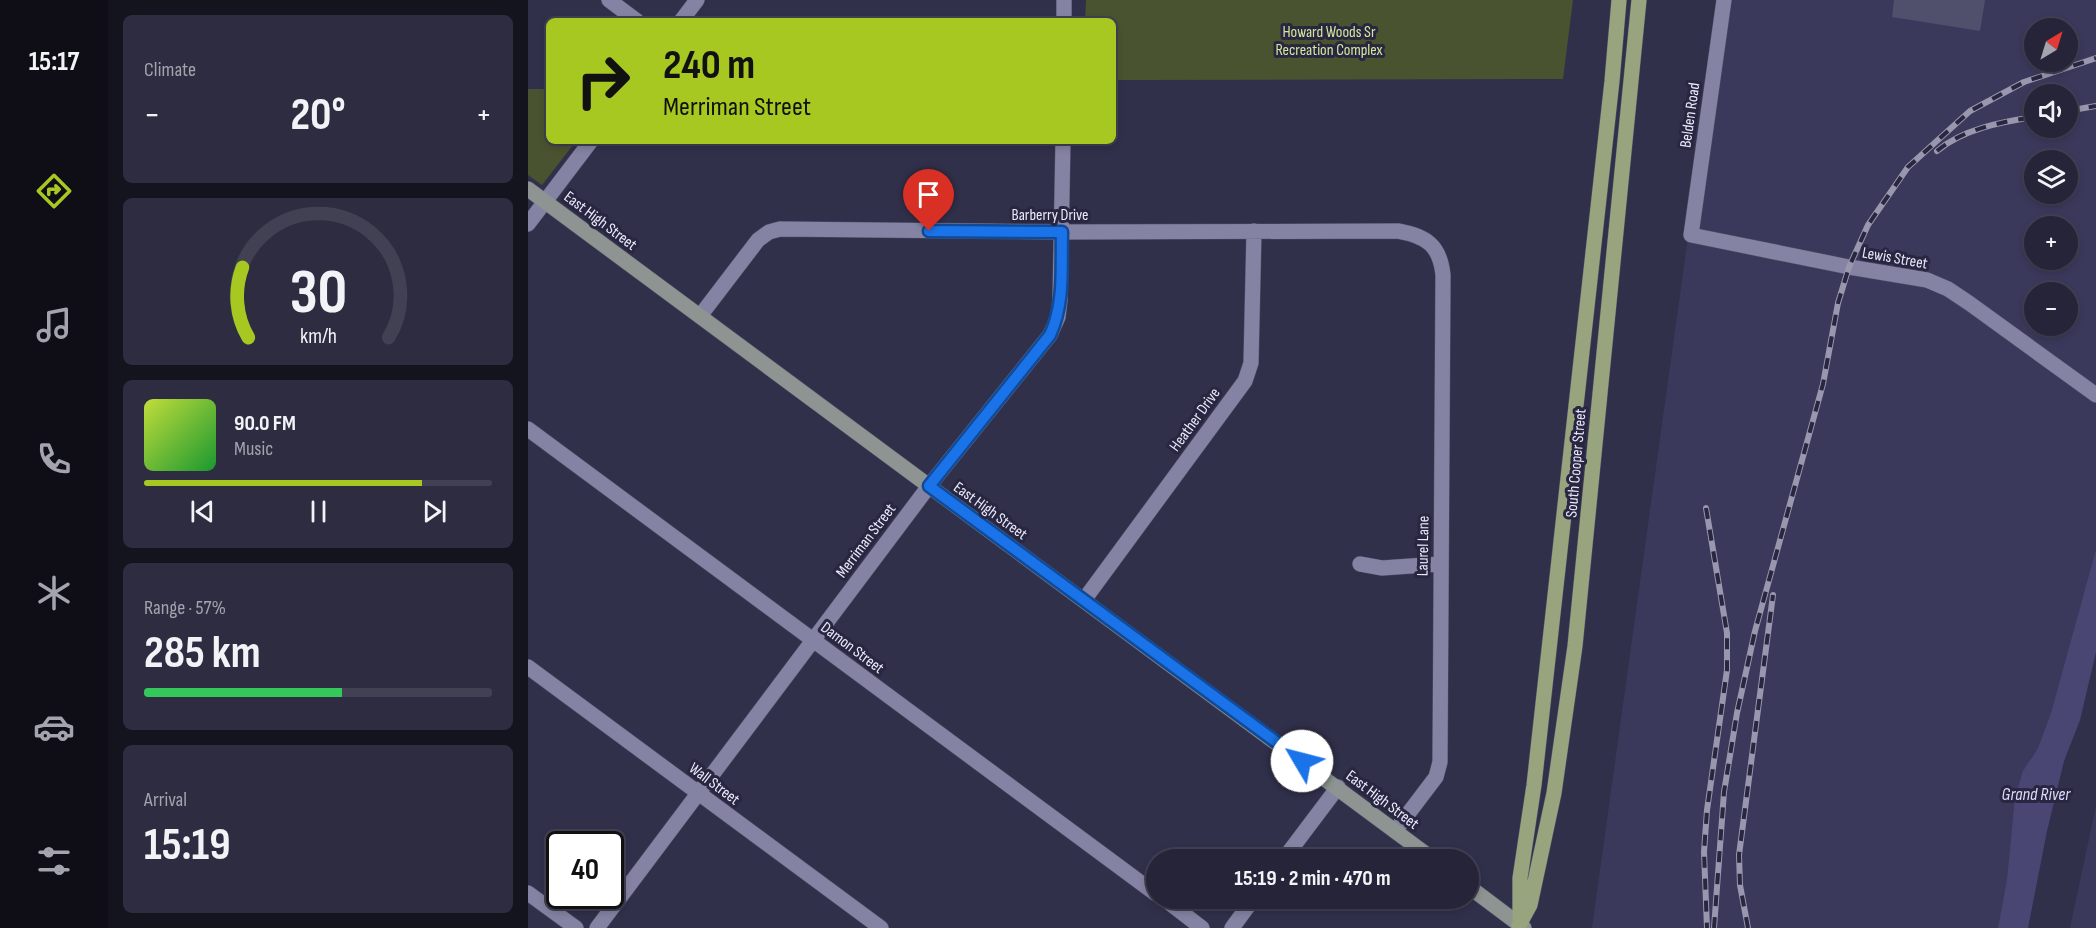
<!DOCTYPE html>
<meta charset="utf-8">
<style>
body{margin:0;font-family:"Sofia Sans Condensed",sans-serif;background:#2d2c40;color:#f1f3f6;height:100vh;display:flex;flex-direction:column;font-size:22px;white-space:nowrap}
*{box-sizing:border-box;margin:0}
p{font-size:20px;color:#a3a4ae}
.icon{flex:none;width:33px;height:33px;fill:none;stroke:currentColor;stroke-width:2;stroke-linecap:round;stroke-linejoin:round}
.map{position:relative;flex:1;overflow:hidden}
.side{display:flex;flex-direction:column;gap:15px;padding:15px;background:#14141f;width:420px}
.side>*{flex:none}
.top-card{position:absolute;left:18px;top:18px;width:570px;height:126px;border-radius:9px;box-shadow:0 3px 9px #0003,0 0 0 2px #424153;background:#a6c821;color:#111;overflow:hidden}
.needle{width:39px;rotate:38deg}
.fabs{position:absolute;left:1496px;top:18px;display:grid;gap:12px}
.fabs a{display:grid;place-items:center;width:54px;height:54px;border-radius:50%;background:#252438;box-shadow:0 3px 9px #0003,0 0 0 2px #424153;font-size:30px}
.speed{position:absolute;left:18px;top:831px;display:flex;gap:12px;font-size:30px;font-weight:700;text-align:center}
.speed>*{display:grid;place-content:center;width:78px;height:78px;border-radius:50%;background:#252438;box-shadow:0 3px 9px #0003,0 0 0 2px #424153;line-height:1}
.speed .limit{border:3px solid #111;border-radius:9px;background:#fff;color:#111}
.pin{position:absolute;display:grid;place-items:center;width:51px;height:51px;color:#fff;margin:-62px -26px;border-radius:50% 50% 50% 0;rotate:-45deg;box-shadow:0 0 6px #0007}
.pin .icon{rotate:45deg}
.me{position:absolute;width:66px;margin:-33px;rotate:307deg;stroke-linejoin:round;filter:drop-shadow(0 0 4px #0008)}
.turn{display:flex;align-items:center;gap:21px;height:126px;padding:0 18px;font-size:27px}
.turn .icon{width:78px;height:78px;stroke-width:2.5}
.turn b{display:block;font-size:42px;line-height:51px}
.big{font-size:45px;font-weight:700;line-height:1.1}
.side .widget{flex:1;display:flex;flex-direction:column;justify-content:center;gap:9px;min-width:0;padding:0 21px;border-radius:9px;background:#2d2c40}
.side .dial{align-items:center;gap:0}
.dial svg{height:156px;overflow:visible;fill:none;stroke:#424153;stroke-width:7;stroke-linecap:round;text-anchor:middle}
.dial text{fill:#f1f3f6;stroke:none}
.song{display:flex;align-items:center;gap:18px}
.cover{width:72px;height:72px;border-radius:9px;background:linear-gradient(135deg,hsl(70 70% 55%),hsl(130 70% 35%))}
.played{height:6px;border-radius:3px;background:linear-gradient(90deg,#a6c821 80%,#424153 80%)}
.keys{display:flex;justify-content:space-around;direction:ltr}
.heat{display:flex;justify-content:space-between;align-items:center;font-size:33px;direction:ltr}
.charge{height:9px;border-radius:4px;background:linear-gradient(90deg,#34c759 57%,#424153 0)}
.trip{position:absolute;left:618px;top:849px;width:333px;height:60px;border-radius:30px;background:#252438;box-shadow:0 3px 9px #0003,0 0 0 2px #424153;font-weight:700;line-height:60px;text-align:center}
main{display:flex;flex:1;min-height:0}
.dock{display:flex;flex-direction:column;width:108px;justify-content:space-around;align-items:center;background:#0f0e16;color:#a3a4ae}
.dock .icon{width:42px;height:42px}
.dock .active{color:#a6c821}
.dock b{font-size:27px;color:#f1f3f6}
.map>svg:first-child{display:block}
.built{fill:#3b395b;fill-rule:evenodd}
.green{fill:#4a5330}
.water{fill:#4a4673}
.building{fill:#504f6c}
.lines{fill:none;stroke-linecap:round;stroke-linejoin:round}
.street-casing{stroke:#504e65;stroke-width:16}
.secondary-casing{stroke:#504e65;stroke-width:16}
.primary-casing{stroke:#504e65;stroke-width:16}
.street{stroke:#8483a3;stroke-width:15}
.secondary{stroke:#8d9491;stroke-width:15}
.primary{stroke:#97a47e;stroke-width:15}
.rail-casing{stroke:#9897ad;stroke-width:6}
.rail{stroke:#282640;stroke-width:4;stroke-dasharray:11;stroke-linecap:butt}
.route-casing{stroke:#114b97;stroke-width:15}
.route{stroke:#1a73e8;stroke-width:10}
.labels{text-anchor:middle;stroke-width:6;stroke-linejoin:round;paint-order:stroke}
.park-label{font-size:16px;fill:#d2e99a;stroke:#282640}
.street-label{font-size:16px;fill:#eaeafc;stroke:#282640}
.water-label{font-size:18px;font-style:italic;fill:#dcdcfa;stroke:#282640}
</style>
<main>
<nav class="dock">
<b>15:17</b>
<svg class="icon active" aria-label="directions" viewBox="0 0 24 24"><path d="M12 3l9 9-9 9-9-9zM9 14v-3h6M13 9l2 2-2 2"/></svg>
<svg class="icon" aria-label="music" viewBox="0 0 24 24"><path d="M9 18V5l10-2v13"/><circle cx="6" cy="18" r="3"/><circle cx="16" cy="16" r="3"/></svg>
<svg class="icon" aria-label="phone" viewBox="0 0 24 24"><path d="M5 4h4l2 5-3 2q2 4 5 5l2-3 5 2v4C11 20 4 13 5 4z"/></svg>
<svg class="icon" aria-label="climate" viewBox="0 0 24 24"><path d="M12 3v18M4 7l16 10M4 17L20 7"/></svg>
<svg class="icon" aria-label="car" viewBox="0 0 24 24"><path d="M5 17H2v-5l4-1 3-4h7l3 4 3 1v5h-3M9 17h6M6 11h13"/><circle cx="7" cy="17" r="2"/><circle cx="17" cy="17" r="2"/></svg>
<svg class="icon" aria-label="filters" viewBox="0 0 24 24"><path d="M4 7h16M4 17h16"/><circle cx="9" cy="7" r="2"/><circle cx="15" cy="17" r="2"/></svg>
</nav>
<section class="side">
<div class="widget"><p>Climate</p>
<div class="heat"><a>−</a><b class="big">20°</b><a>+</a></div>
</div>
<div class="widget dial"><svg viewBox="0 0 100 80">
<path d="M14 69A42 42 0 1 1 86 69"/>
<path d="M14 69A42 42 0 0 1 11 33" stroke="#a6c821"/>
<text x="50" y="56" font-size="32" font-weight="700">30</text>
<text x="50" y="72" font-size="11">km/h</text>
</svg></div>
<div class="widget">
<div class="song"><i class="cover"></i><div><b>90.0 FM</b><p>Music</p></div></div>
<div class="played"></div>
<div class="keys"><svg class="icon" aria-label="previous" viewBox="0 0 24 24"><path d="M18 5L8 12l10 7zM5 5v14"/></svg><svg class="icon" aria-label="pause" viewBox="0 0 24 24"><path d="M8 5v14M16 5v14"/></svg><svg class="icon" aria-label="next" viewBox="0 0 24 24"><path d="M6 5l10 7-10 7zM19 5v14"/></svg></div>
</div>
<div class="widget"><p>Range · 57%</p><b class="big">285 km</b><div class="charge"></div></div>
<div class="widget"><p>Arrival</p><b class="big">15:19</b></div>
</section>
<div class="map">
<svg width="1568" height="928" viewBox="0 0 1568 928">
<rect width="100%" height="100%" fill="#31304b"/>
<path class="built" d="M1193 0H1568V572L1539 657 1523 713 1510 748 1504 757 1475 928H1064ZM1506 28H1539V62H1506ZM1506 94H1539V128H1506ZM1506 160H1539V194H1506ZM1506 226H1539V260H1506ZM1506 292H1539V326H1506Z
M1568 806V928H1542Z"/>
<path class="green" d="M558 0H1045L1035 79 585 80V21H557Z
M0 89H21V141H48L14 185 0 175Z"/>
<path class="water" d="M1568 550V652L1552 720 1536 761 1519 831 1500 928H1470L1479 880 1487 798 1495 771 1510 748 1523 713Z"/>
<path class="building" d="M1366 0H1457L1452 31 1364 17Z"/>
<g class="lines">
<g class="street-casing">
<path id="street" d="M81 0 109 21
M1196 0 1163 235 1321 267 1399 280 1420 289 1441 303 1568 395
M153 21 169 0
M536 21V0
M0 224 63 141
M172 316 230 240 241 232 252 229 534 232 870 231C898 236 912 245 915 275L912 762 908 777 867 831
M0 429 628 894
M832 564 854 568 912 564
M556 600 717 381 723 363 726 231
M0 667 353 928
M755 860 810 787
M0 893 48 928
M635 898 674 928
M69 928 401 486 522 335 530 317 532 300 535 141
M704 928 726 898"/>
</g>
<g class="secondary-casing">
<path id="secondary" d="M0 189 906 860
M940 886 996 928"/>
</g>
<g class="primary-casing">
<path id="primary" d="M992 918V878L1006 785 1084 81 1091 0
M991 925 1002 905 1026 793 1047 646 1111 0"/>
</g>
<use href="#street" class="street"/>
<use href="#secondary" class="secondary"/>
<use href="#primary" class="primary"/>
<g class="rail-casing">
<path id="rail" d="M1539 111 1568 106
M1409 151C1435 129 1473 122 1506 117
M1178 508 1199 633V670L1179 810 1176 852 1179 928
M1186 928 1196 792 1209 713 1227 631 1295 384 1310 303 1321 267 1340 225 1380 167 1442 111 1496 82 1568 58
M1220 928 1212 885 1211 855 1245 595"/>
</g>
<use href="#rail" class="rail"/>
</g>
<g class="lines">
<g class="route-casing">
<path id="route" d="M401 231 534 232C533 267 537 303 522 335L401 486 774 761"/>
</g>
<use href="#route" class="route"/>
</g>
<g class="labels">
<g class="park-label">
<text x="801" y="37">Howard Woods Sr<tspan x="801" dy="18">Recreation Complex</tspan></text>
</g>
<g class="street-label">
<text transform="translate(1161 115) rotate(-82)" y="6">Belden Road</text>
<text x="522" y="220">Barberry Drive</text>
<text transform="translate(73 220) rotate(37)" y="6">East High Street</text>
<text transform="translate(1367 257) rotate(10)" y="6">Lewis Street</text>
<text transform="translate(666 419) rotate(-54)" y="6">Heather Drive</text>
<text transform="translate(1047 463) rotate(-85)" y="6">South Cooper Street</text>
<text transform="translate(463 510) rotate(36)" y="6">East High Street</text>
<text transform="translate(337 540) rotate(-53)" y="6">Merriman Street</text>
<text transform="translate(894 546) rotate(-89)" y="6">Laurel Lane</text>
<text transform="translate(325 647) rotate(37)" y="6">Damon Street</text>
<text transform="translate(187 783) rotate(37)" y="6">Wall Street</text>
<text transform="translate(855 799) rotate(37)" y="6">East High Street</text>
</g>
<g class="water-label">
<text x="1508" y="800">Grand River</text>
</g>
</g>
</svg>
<div class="fabs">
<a><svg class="needle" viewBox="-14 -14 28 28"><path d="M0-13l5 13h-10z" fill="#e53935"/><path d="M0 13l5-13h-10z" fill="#a3a4ae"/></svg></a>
<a><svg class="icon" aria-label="sound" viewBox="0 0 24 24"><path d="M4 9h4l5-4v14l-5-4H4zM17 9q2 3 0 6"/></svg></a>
<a><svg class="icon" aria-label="layers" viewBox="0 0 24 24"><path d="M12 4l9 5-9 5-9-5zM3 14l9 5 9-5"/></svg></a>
<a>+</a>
<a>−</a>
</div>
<div class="speed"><div class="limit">40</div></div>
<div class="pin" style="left:401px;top:231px;background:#d93025"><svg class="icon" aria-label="arrive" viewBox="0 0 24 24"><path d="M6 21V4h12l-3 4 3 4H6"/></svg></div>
<svg class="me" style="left:774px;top:761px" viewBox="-20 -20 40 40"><circle r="19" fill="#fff"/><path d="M0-13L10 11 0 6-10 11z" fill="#1a73e8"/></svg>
<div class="trip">15:19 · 2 min · 470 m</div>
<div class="top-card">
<div class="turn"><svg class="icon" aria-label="right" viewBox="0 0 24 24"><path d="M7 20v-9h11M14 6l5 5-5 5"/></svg><div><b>240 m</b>Merriman Street</div></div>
</div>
</div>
</main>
